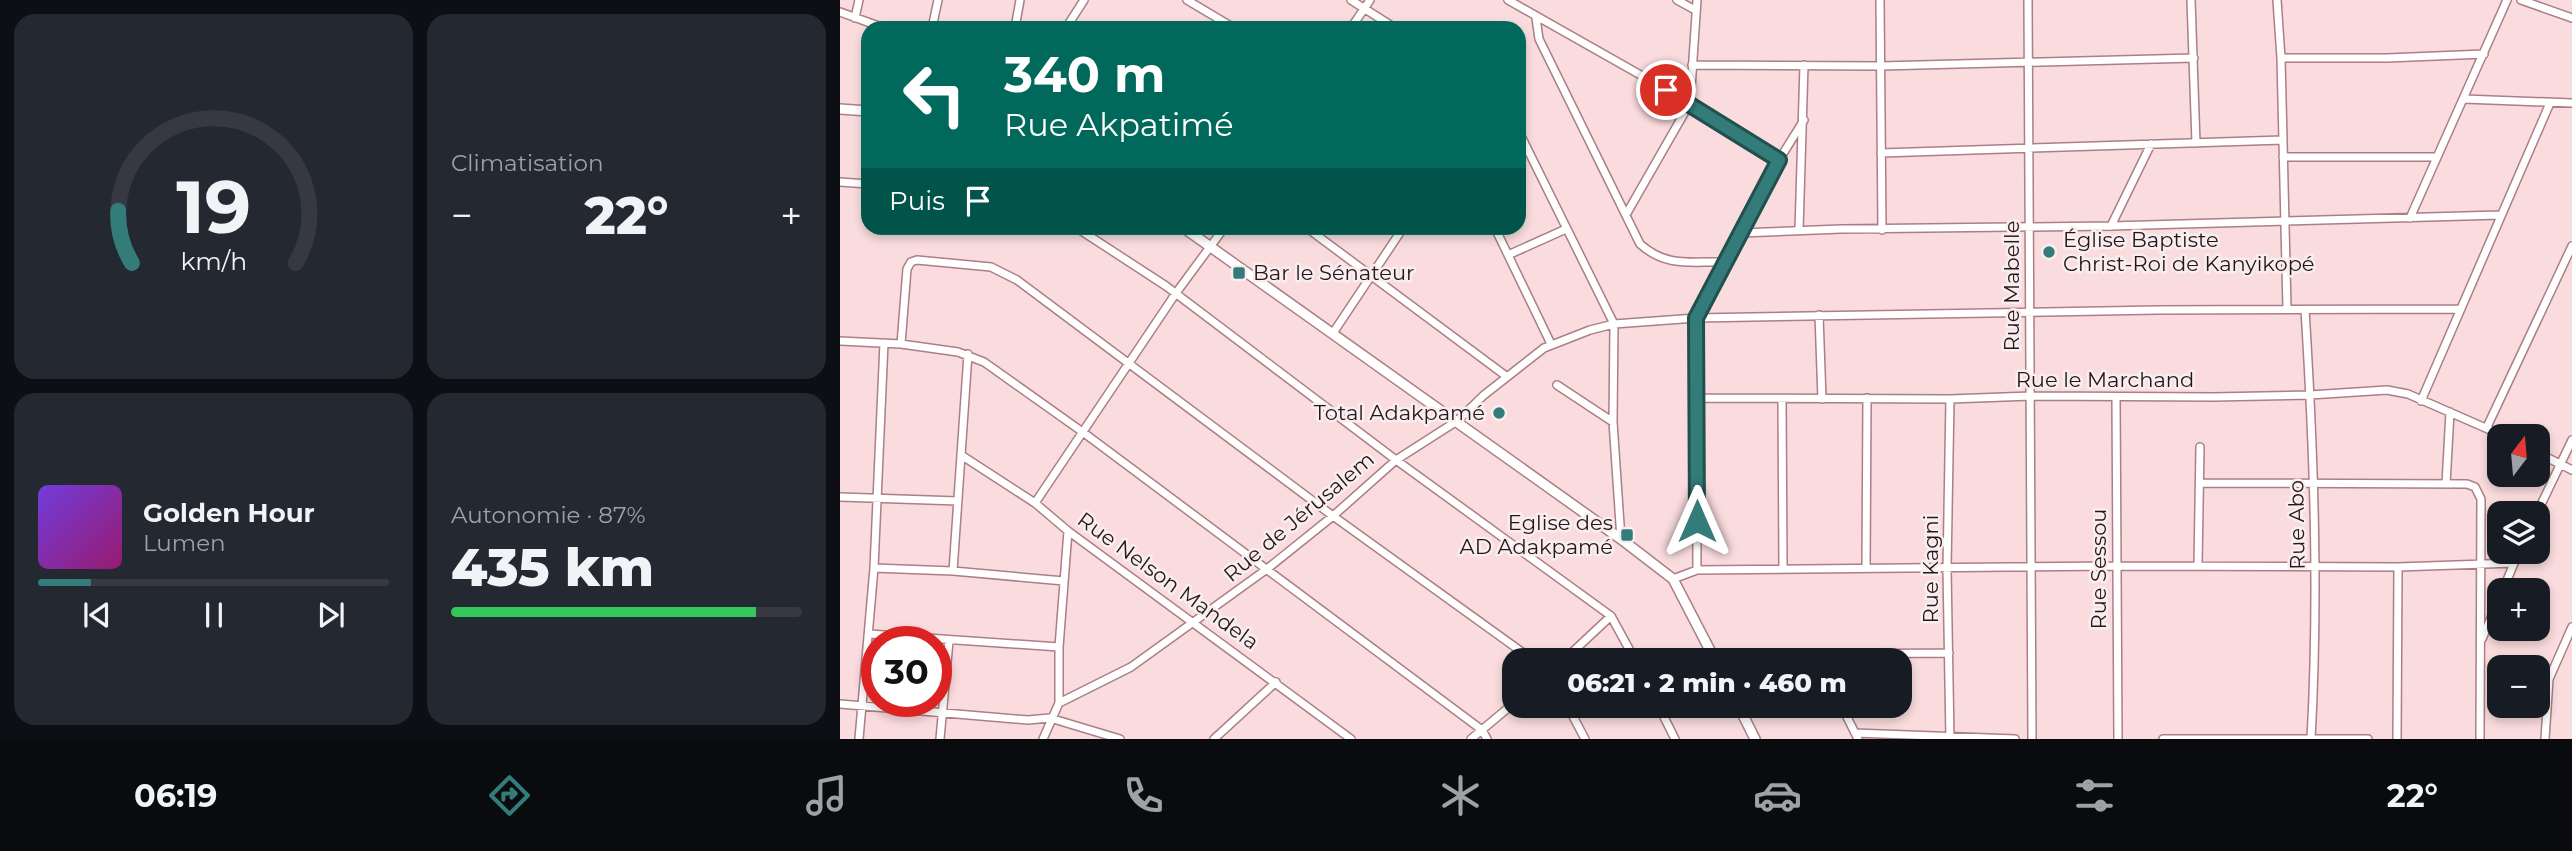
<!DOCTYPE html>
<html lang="fr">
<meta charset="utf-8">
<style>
body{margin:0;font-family:Montserrat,sans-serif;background:#242831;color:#f1f3f6;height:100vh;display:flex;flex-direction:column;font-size:26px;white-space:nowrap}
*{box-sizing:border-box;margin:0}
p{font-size:23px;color:#9ea1a6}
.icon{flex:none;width:38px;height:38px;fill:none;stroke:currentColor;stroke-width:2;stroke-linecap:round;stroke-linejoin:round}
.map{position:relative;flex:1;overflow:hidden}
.panel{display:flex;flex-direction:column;gap:14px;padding:14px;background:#0d0f14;width:840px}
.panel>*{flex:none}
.guide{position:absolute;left:21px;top:21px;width:665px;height:214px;border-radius:21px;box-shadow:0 4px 10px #0003;background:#00695c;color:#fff;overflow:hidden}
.needle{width:46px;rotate:16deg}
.tools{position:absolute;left:1647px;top:424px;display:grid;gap:14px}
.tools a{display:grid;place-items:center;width:63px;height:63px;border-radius:14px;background:#171b24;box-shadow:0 4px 10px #0003;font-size:35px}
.speed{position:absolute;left:21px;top:626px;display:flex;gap:14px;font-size:35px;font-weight:700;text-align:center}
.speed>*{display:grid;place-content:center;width:91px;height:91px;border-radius:50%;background:#171b24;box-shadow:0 4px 10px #0003;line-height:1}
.speed .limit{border:10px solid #d22;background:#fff;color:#111}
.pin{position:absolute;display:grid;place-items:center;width:60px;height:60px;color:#fff;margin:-30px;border:4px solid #fff;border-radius:50%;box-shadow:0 2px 7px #0007}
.me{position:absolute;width:77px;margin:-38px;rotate:0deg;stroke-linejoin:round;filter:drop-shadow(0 0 5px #0008)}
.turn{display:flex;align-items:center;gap:24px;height:147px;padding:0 28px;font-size:32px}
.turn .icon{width:91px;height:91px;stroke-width:2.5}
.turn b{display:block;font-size:49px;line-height:60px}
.then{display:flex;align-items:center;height:66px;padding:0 28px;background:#0003;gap:14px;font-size:26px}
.big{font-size:52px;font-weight:800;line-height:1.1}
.panel .tile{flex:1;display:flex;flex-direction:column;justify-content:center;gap:10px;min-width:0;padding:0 24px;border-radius:21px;background:#242831}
.panel .dial{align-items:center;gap:0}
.dial svg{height:182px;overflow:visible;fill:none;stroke:#363941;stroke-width:7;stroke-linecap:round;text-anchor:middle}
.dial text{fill:#f1f3f6;stroke:none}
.song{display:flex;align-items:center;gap:21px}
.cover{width:84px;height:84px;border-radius:10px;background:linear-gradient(135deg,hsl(260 70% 55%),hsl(320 70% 35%))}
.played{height:7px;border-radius:4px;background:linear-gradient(90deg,#337c79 15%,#363941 15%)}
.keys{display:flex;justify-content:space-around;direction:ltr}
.heat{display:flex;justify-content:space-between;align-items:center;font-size:38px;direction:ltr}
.charge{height:10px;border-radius:5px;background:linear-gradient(90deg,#34c759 87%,#363941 0)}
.panel .tiles{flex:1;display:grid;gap:14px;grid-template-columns:repeat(2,1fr)}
.trip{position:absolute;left:662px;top:648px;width:410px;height:70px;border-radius:21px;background:#171b24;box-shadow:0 4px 10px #0003;font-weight:800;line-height:70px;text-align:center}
.tab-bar{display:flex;height:112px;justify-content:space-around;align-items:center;background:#090b0e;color:#9ea1a6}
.tab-bar .icon{width:49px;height:49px}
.tab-bar .current{color:#337c79}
.tab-bar b{font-size:32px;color:#f1f3f6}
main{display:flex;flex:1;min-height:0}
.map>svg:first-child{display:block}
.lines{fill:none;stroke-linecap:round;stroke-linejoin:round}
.minor-casing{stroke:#ab7f83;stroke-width:10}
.tertiary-casing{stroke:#ab7f83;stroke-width:12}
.minor{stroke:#fff;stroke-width:7}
.tertiary{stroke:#fff;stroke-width:9}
.route-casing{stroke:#21514f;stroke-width:18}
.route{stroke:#337c79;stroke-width:12}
.poi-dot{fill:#337c79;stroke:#f9eeef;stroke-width:2.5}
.labels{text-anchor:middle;stroke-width:5;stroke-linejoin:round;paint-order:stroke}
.poi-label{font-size:21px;fill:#271618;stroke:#f9eeef;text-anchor:start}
.street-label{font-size:21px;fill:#271618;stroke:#f9eeef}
</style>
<main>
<section class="panel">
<div class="tiles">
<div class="tile dial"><svg viewBox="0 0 100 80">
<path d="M14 69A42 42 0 1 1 86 69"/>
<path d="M14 69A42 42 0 0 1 8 46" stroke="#337c79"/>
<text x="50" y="56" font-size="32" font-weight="700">19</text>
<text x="50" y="72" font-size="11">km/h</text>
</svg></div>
<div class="tile"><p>Climatisation</p>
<div class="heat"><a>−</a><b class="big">22°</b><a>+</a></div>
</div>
<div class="tile">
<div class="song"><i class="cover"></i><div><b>Golden Hour</b><p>Lumen</p></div></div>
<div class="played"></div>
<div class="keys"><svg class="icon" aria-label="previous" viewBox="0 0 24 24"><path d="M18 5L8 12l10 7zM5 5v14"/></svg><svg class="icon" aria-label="pause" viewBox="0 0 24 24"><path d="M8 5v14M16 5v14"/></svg><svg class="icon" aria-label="next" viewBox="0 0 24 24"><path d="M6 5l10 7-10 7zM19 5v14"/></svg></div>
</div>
<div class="tile"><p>Autonomie · 87%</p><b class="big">435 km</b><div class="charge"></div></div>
</div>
</section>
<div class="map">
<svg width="1732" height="739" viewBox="0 0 1732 739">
<rect width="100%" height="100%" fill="#fadcde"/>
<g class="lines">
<g class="minor-casing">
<path id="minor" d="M347 0 394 28
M511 0 555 28
M668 0 850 103 939 160
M837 0 855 10
M1040 0 1042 230
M1188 0 1192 739
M1351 0 1356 143
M1437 0 1441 58 1447 309
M1681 0 1732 18
M0 12 44 28
M15 18 19 0
M696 18 699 39 800 244C827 268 851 261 885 262
M92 28 98 0
M175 28 180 0
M226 28 244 0
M511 28 530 0
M1441 58H1547L1644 54
M852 65 1041 66 1354 58
M1624 99 1732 103
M679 132 774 324 773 422 781 539
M1041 153 1443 140
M1443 157H1597
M0 182 28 184
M787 213 850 103 857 0
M1570 218 1667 0
M1271 226 1311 144
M237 228 326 286 556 460 771 616 795 660
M467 228 666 376
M655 228 711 344
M959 230 964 65
M900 233 1001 229 1271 226 1660 215
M668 255 726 229
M1465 310C1474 453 1479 596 1471 739
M979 315 982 399
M493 333 563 228
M0 341 61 344 118 352 144 362 244 433 642 730 647 739
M61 344 67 269 71 262 77 260 151 267 177 280 493 516 693 660
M717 385 773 422
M856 398 1110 399 1191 396 1374 397 1470 395 1547 390 1568 394 1664 436
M1276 398 1278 739
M1110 399 1107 569 1110 739
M942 400 943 569
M1581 401 1710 103
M1647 427 1732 246
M1698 453 1732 470
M121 455 195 503 228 531 511 739
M1360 483 1627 484 1635 487 1641 499 1640 739
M1606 484 1610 412
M0 497 118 501
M195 503 336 293 384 228
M1697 513 1732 440
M1358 565 1360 447
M34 568 113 571 224 581
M1026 568 1027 398
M857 570 856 318 939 160 964 120
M113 571 128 354
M833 579 857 570 1277 566 1558 567 1674 563
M1663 590 1679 551
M29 634 219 647
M1642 639 1659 599
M724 660 771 616
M926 660 986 654 1109 653
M219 703 291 667 427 569 493 516 556 460 617 421 644 395 704 348 750 330 774 324 856 318 1317 310 1619 309
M0 704 188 720 210 718 280 739
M727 705 745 739
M818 705 835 739
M1001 705 1018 739
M1015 733 1175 739
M19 739 34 568 44 343
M100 739 109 641
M203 739 219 703V647L228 531
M374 739 436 682
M631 739 674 703
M1323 739H1528
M1557 739 1558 567
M1705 739 1709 679 1732 627"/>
</g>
<g class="tertiary-casing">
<path id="tertiary" d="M0 109 28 111
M344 228 781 539 833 579 875 660
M898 705 915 739"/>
</g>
<use href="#minor" class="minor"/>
<use href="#tertiary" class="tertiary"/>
</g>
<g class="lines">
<g class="route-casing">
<path id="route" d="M826 90 939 160 856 318 857 521"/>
</g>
<use href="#route" class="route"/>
</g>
<g class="poi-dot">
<circle cx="1209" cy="252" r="7"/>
<rect x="392" y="266" width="14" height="14" rx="3.5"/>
<circle cx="659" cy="413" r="7"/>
<rect x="780" y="528" width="14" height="14" rx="3.5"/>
</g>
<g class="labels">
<g class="poi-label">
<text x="1223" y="247">Église Baptiste<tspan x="1223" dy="24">Christ-Roi de Kanyikopé</tspan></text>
<text x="413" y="280">Bar le Sénateur</text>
<text x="645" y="420" text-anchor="end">Total Adakpamé</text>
<text x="773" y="530" text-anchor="end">Eglise des<tspan x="773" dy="24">AD Adakpamé</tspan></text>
</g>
<g class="street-label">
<text transform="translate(1172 286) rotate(-90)" y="7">Rue Mabelle</text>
<text x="1265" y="387">Rue le Marchand</text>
<text transform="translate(459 517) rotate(-40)" y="7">Rue de Jérusalem</text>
<text transform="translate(1457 525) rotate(-91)" y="7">Rue Abo</text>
<text transform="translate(1091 569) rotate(-90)" y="7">Rue Kagni</text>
<text transform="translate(1259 569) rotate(-90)" y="7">Rue Sessou</text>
<text transform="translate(328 581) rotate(36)" y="7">Rue Nelson Mandela</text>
</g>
</g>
</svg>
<div class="tools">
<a><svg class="needle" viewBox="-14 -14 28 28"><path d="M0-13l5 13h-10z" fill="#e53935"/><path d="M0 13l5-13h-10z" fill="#9ea1a6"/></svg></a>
<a><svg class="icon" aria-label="layers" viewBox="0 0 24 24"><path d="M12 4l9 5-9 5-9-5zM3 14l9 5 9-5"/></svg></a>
<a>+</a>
<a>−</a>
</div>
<div class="speed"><div class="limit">30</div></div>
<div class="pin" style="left:826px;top:90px;background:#d93025"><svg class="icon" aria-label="arrive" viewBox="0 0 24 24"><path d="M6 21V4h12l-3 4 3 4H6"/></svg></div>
<svg class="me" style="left:857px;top:521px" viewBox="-20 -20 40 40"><path d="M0-17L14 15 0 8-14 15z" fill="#337c79" stroke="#fff" stroke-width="4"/></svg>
<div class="trip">06:21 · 2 min · 460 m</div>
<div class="guide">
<div class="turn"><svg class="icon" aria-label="left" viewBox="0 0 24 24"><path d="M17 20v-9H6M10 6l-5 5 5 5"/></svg><div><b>340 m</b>Rue Akpatimé</div></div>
<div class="then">Puis<svg class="icon" aria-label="arrive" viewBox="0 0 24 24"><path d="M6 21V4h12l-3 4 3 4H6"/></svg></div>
</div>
</div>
</main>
<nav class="tab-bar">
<b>06:19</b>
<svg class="icon current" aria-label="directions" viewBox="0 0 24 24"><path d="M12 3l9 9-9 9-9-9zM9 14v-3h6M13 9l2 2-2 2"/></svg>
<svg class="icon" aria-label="music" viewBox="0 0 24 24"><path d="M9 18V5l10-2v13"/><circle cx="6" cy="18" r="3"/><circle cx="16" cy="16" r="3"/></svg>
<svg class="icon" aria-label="phone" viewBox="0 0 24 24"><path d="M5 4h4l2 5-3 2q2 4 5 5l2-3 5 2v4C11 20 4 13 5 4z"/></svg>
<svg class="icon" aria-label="climate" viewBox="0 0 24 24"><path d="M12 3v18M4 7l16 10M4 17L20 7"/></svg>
<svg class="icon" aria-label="car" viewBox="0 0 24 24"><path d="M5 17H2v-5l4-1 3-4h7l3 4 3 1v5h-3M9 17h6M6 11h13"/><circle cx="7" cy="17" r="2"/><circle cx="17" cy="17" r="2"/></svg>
<svg class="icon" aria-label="filters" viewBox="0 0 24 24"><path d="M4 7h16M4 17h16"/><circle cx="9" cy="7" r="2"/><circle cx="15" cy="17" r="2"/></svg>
<b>22°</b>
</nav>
